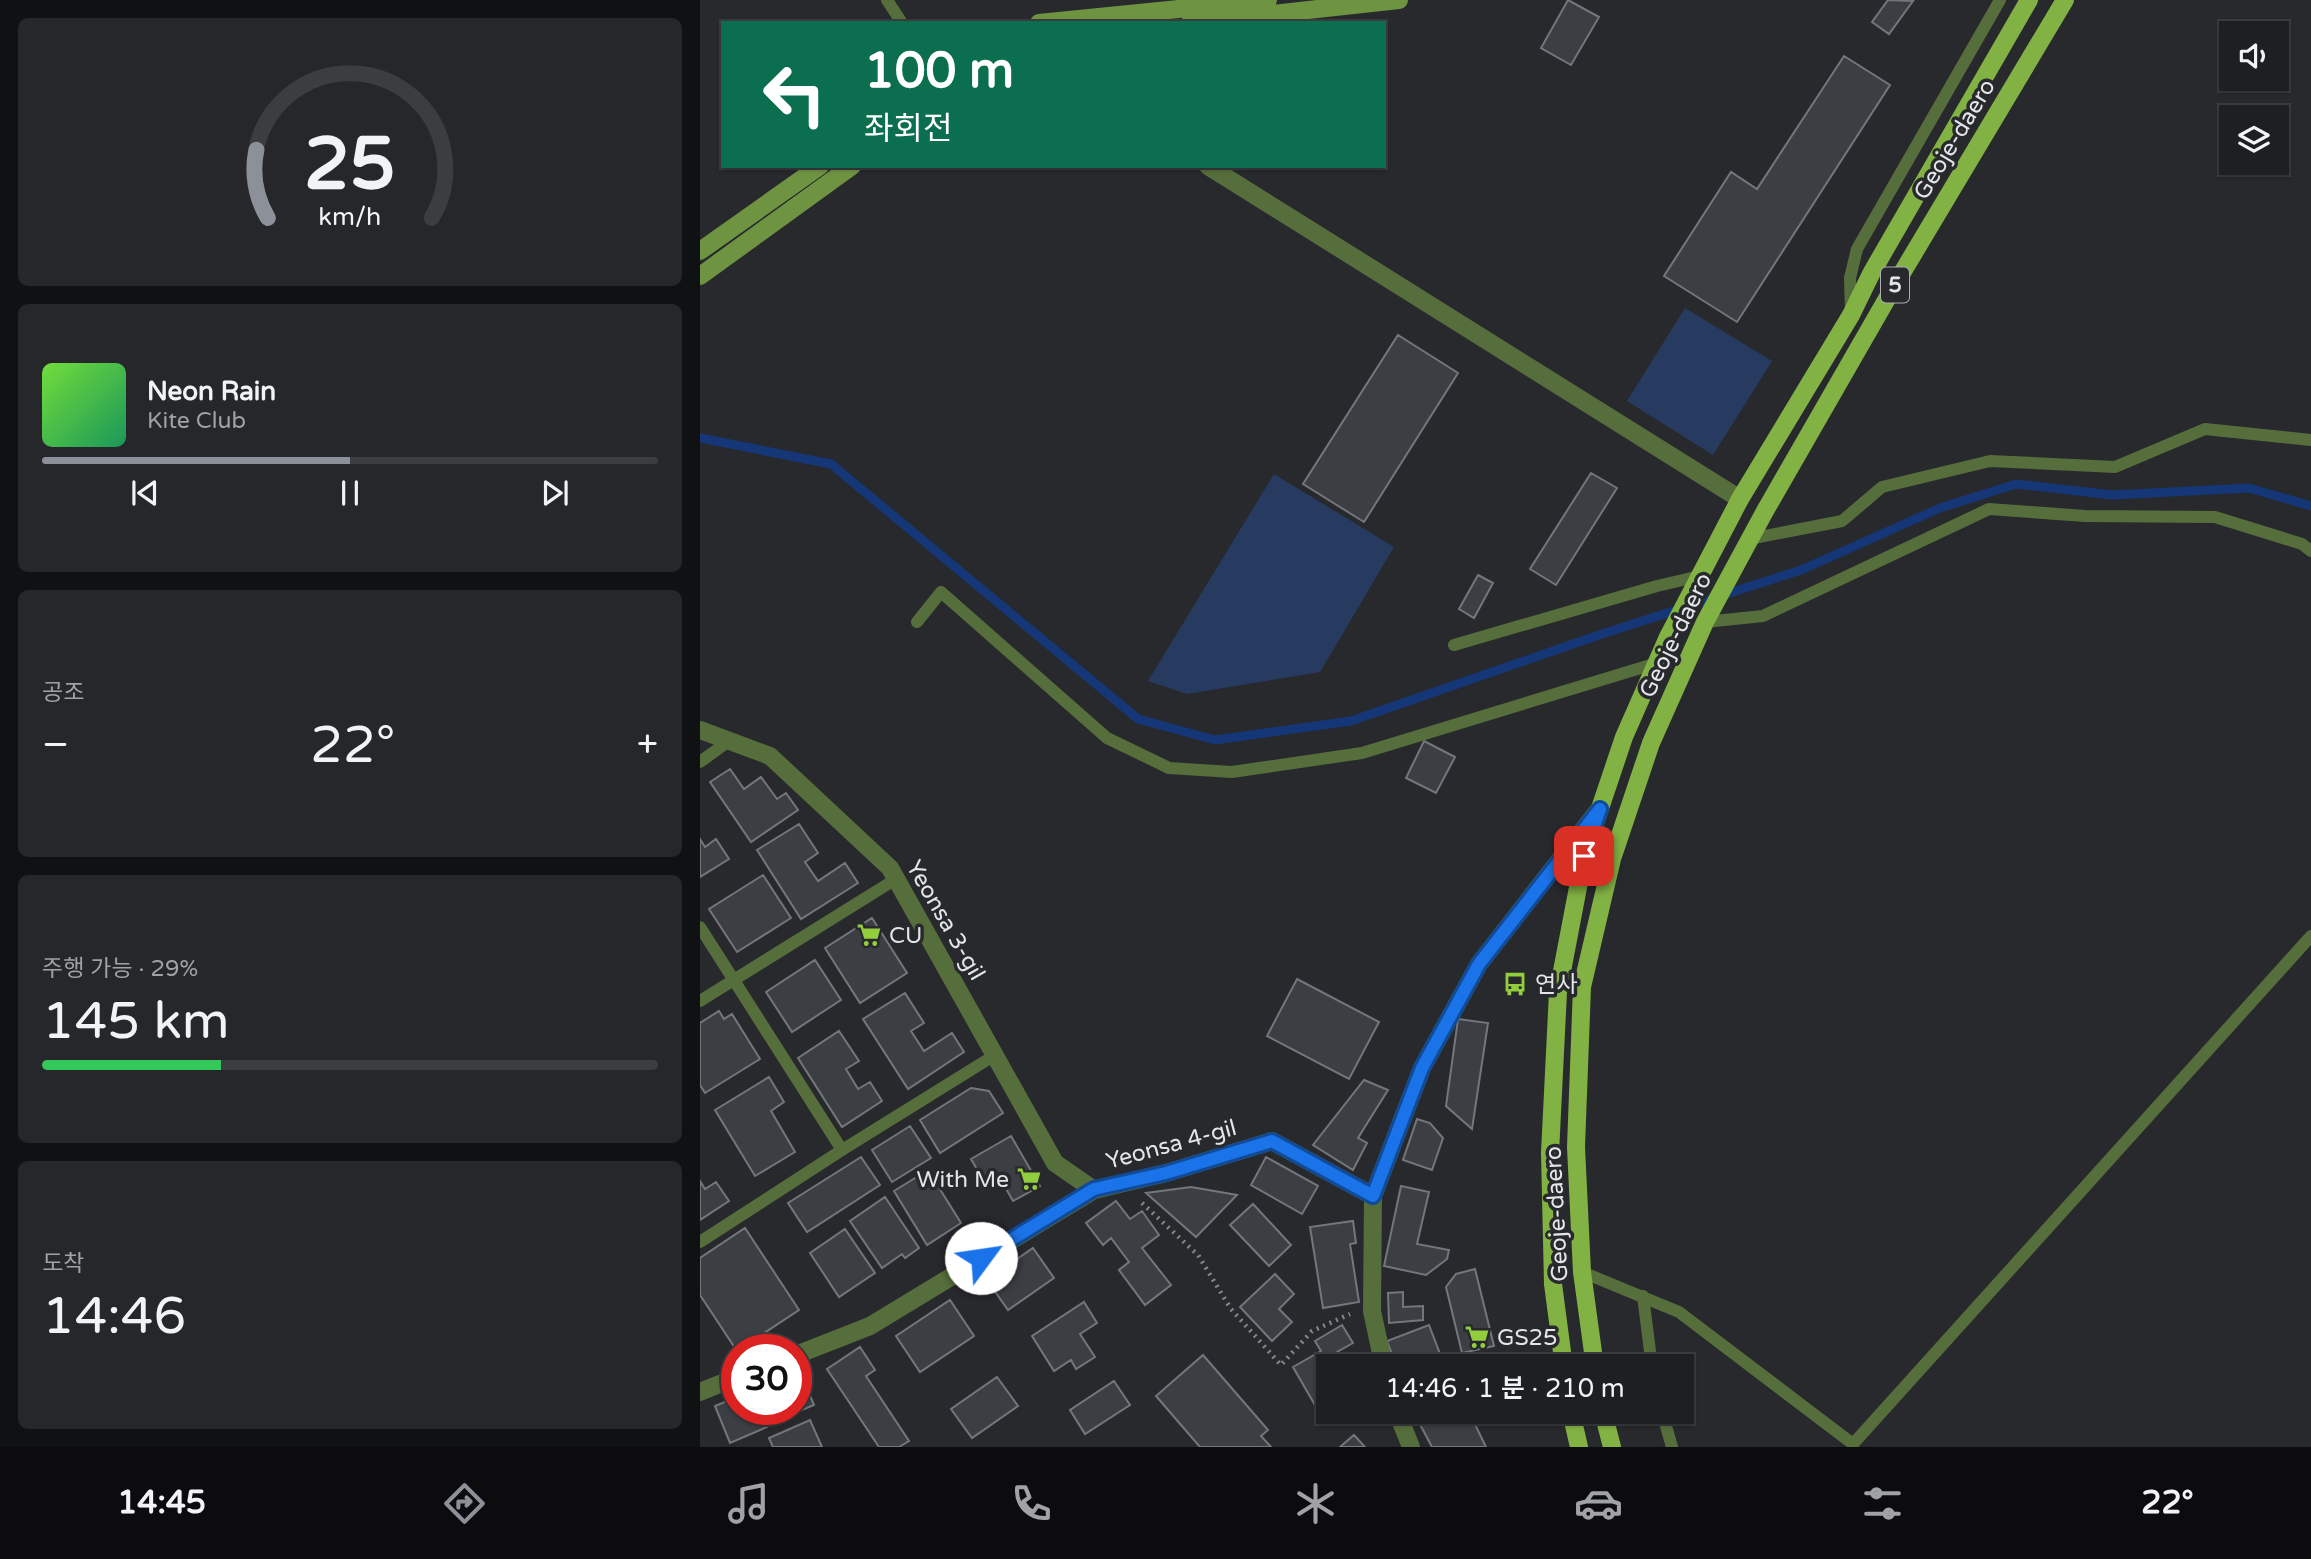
<!DOCTYPE html>
<html lang="ko">
<meta charset="utf-8">
<style>
body{margin:0;font-family:"Varela Round","Noto Sans KR",sans-serif;background:#25272a;color:#f1f3f6;height:100vh;display:flex;flex-direction:column;font-size:26px;white-space:nowrap}
*{box-sizing:border-box;margin:0}
p{font-size:23px;color:#a0a2a5}
.icon{flex:none;width:38px;height:38px;fill:none;stroke:currentColor;stroke-width:2;stroke-linecap:round;stroke-linejoin:round}
.map{position:relative;flex:1;overflow:hidden}
.panel{display:flex;flex-direction:column;gap:18px;padding:18px;background:#101113;width:700px}
.panel>*{flex:none}
.banner{position:absolute;left:21px;top:21px;width:665px;height:147px;border-radius:0px;box-shadow:0 2px 5px #0004,0 0 0 2px #3b3d40;background:#0b6e4f;color:#fff;overflow:hidden}
.controls{position:absolute;left:1519px;top:21px;display:grid;gap:14px}
.controls a{display:grid;place-items:center;width:70px;height:70px;border-radius:0px;background:#1d1f22;box-shadow:0 2px 5px #0004,0 0 0 2px #3b3d40;font-size:35px}
.speed{position:absolute;left:21px;top:1334px;display:flex;gap:14px;font-size:35px;font-weight:700;text-align:center}
.speed>*{display:grid;place-content:center;width:91px;height:91px;border-radius:50%;background:#1d1f22;box-shadow:0 2px 5px #0004,0 0 0 2px #3b3d40;line-height:1}
.speed .limit{border:10px solid #d22;background:#fff;color:#111}
.pin{position:absolute;display:grid;place-items:center;width:60px;height:60px;color:#fff;margin:-30px;border-radius:14px;box-shadow:0 4px 10px #0006}
.me{position:absolute;width:77px;margin:-38px;rotate:59deg;stroke-linejoin:round;filter:drop-shadow(0 0 5px #0008)}
.turn{display:flex;align-items:center;gap:24px;height:147px;padding:0 28px;font-size:32px}
.turn .icon{width:91px;height:91px;stroke-width:2.5}
.turn b{display:block;font-size:49px;line-height:60px}
.big{font-size:52px;font-weight:600;line-height:1.1}
.panel .card{flex:1;display:flex;flex-direction:column;justify-content:center;gap:10px;min-width:0;padding:0 24px;border-radius:10px;background:#25272a}
.panel .dial{align-items:center;gap:0}
.dial svg{height:182px;overflow:visible;fill:none;stroke:#3b3d40;stroke-width:7;stroke-linecap:round;text-anchor:middle}
.dial text{fill:#f1f3f6;stroke:none}
.song{display:flex;align-items:center;gap:21px}
.cover{width:84px;height:84px;border-radius:10px;background:linear-gradient(135deg,hsl(100 70% 55%),hsl(150 70% 35%))}
.played{height:7px;border-radius:4px;background:linear-gradient(90deg,#8c9099 50%,#3b3d40 50%)}
.keys{display:flex;justify-content:space-around;direction:ltr}
.heat{display:flex;justify-content:space-between;align-items:center;font-size:38px;direction:ltr}
.charge{height:10px;border-radius:5px;background:linear-gradient(90deg,#34c759 29%,#3b3d40 0)}
.trip{position:absolute;left:616px;top:1354px;width:378px;height:70px;border-radius:0px;background:#1d1f22;box-shadow:0 2px 5px #0004,0 0 0 2px #3b3d40;font-weight:600;line-height:70px;text-align:center}
.tabs{display:flex;height:112px;justify-content:space-around;align-items:center;background:#0c0c0e;color:#a0a2a5}
.tabs .icon{width:49px;height:49px}
.tabs .selected{color:#8c9099}
.tabs b{font-size:32px;color:#f1f3f6}
main{display:flex;flex:1;min-height:0}
.map>svg:first-child{display:block}
.green{fill:#273b60}
.lines{fill:none;stroke-linecap:round;stroke-linejoin:round}
.stream{stroke:#163777;stroke-width:9}
.building{fill:#3b3e42;stroke:#73767b;stroke-width:2}
.path{stroke:#85878a;stroke-width:4.5;stroke-dasharray:2 5;stroke-linecap:butt}
.lane{stroke:#566e3b;stroke-width:12}
.street{stroke:#566e3b;stroke-width:18}
.secondary{stroke:#6f9441;stroke-width:18}
.primary{stroke:#82b243;stroke-width:18}
.route-casing{stroke:#114b97;stroke-width:18}
.route{stroke:#1a73e8;stroke-width:12}
.labels{text-anchor:middle;stroke-width:7;stroke-linejoin:round;paint-order:stroke}
.shield{fill:#27292d;stroke:#abadb0;stroke-width:2}
.shield-label{font-size:21px;font-weight:bold;fill:#e3e5e8}
.street-label{font-size:23px;fill:#e3e5e8;stroke:#27292d}
.poi-label{font-size:23px;fill:#e3e5e8;stroke:#27292d;text-anchor:start}
</style>
<main>
<section class="panel">
<div class="card dial"><svg viewBox="0 0 100 80">
<path d="M14 69A42 42 0 1 1 86 69"/>
<path d="M14 69A42 42 0 0 1 9 39" stroke="#8c9099"/>
<text x="50" y="56" font-size="32" font-weight="700">25</text>
<text x="50" y="72" font-size="11">km/h</text>
</svg></div>
<div class="card">
<div class="song"><i class="cover"></i><div><b>Neon Rain</b><p>Kite Club</p></div></div>
<div class="played"></div>
<div class="keys"><svg class="icon" aria-label="previous" viewBox="0 0 24 24"><path d="M18 5L8 12l10 7zM5 5v14"/></svg><svg class="icon" aria-label="pause" viewBox="0 0 24 24"><path d="M8 5v14M16 5v14"/></svg><svg class="icon" aria-label="next" viewBox="0 0 24 24"><path d="M6 5l10 7-10 7zM19 5v14"/></svg></div>
</div>
<div class="card"><p>공조</p>
<div class="heat"><a>−</a><b class="big">22°</b><a>+</a></div>
</div>
<div class="card"><p>주행 가능 · 29%</p><b class="big">145 km</b><div class="charge"></div></div>
<div class="card"><p>도착</p><b class="big">14:46</b></div>
</section>
<div class="map">
<svg width="1611" height="1447" viewBox="0 0 1611 1447">
<rect width="100%" height="100%" fill="#27292d"/>
<path class="green" d="M985 308 1072 361 1013 455 927 401Z
M574 474 694 547 620 672 487 694 448 681Z"/>
<g class="lines">
<path class="stream" d="M0 438 131 464 438 719 515 740 651 721 902 634 1101 570 1240 508 1316 484 1412 495 1549 488 1611 506"/>
</g>
<path class="building" d="M868 0 899 17 871 65 841 48Z
M1188 0 1213 1 1189 34 1172 22Z
M1144 56 1190 85 1037 322 964 276 1031 172 1057 189Z
M698 335 758 373 664 522 603 484Z
M891 473 917 488 856 585 830 569Z
M778 575 793 583 774 618 759 609Z
M724 741 755 757 736 793 706 778Z
M30 769 44 789 61 777 77 799 86 793 98 810 51 842 10 782Z
M99 824 118 853 105 862 118 881 145 863 158 883 101 919 57 850Z
M0 839 5 847 16 839 29 859 0 877Z
M63 875 91 918 37 952 9 909Z
M172 918 207 973 160 1003 125 948Z
M115 960 141 1000 92 1032 66 992Z
M597 979 679 1022 649 1079 567 1036Z
M205 993 224 1023 211 1031 224 1051 252 1033 264 1052 208 1089 163 1019Z
M19 1011 24 1019 32 1014 60 1059 5 1093 0 1085V1023Z
M758 1019 788 1023 772 1129 746 1106Z
M139 1031 159 1061 146 1069 158 1089 170 1082 182 1101 142 1127 98 1058Z
M69 1077 84 1102 71 1111 95 1152 55 1176 15 1110Z
M664 1080 688 1090 658 1138 667 1143 653 1170 613 1145Z
M271 1088 289 1091 303 1113 240 1153 220 1120Z
M717 1119 730 1123 743 1138 732 1170 703 1160Z
M210 1126 231 1158 192 1182 172 1150Z
M311 1136 340 1186 313 1201 301 1180 288 1188 271 1159Z
M161 1157 180 1185 107 1232 88 1203Z
M566 1157 618 1186 602 1214 551 1185Z
M228 1170 261 1223 227 1245 194 1191Z
M0 1181 5 1189 16 1182 29 1201 0 1220Z
M701 1186 729 1192 717 1244 749 1250 747 1259 726 1275 684 1266Z
M491 1187 537 1195 496 1237 446 1193Z
M185 1197 219 1248 205 1258 202 1254 182 1268 150 1221Z
M416 1201 430 1219 442 1211 459 1235 442 1248 471 1285 445 1305 419 1270 429 1262 411 1238 403 1245 386 1223Z
M553 1204 591 1245 569 1266 530 1225Z
M653 1221 656 1243 650 1244 659 1302 623 1308 610 1227Z
M45 1228 99 1310 37 1351 0 1295V1258Z
M145 1229 175 1273 139 1297 110 1253Z
M333 1248 354 1278 308 1310 287 1280Z
M775 1269 794 1346 762 1353 746 1287 756 1274Z
M575 1274 594 1294 579 1309 592 1322 572 1341 540 1307Z
M703 1292V1307L723 1306V1320L689 1323 688 1293Z
M250 1300 274 1336 220 1372 196 1336Z
M384 1302 397 1323 380 1334 395 1357 376 1369 371 1360 354 1371 332 1336Z
M642 1325 653 1343 623 1360 628 1370V1412H635L623 1419 593 1367 621 1351 615 1341Z
M729 1325 745 1367H697L687 1341Z
M160 1347 175 1370 166 1376 209 1441 199 1447H179L127 1369Z
M503 1355 568 1430 561 1436 571 1447H500L456 1396Z
M99 1369 114 1405 76 1421 72 1409H96V1370Z
M297 1377 318 1406 272 1438 251 1409Z
M414 1381 430 1405 385 1434 370 1410Z
M37 1397V1409H60L67 1427 30 1443 15 1406Z
M647 1412H668L652 1422Z
M721 1412H769L786 1447H732L715 1415Z
M110 1420 122 1447H73L69 1438Z
M654 1435 665 1447H640Z"/>
<g class="lines">
<path class="path" d="M442 1203 498 1255 531 1309 581 1365 612 1331 650 1314"/>
<path class="lane" d="M187 0 202 23
M1151 311 1150 278 1157 249 1300 0
M1049 539 1142 521 1182 487 1290 461 1415 467 1505 429 1611 440
M217 622 241 592 407 738 469 768 532 772 662 753 957 663
M1005 622 1063 616 1289 509 1385 516 1515 517 1602 544 1611 551
M754 645 957 586 1000 576
M0 762 29 741
M0 927 142 1150 295 1055
M0 1001 196 879
M0 1242 142 1150
M882 1272 979 1312 1153 1444 1611 936
M943 1296 952 1367
M962 1412 972 1447"/>
<path class="street" d="M508 166 1040 499
M0 730 70 756 190 868 355 1163 394 1190
M673 1196 722 1068 779 964 897 812
M96 1355 170 1326 394 1190 466 1173 572 1141 673 1196 672 1311 684 1367
M0 1392 37 1377
M697 1412 711 1447"/>
<path class="secondary" d="M339 23 568 0
M490 23 699 0
M0 251 120 166
M0 276 152 166"/>
<path class="primary" d="M864 1367 853 1284 850 1153 858 992 884 856 924 737 967 639 1040 499 1151 315 1172 272 1329 0
M895 1367 882 1272 876 1147 882 987 912 859 951 743 1005 622 1065 511 1196 283 1365 0
M871 1412 879 1447
M903 1412 912 1447"/>
</g>
<g class="lines">
<g class="route-casing">
<path id="route" d="M281 1258 394 1189 466 1173 572 1141 673 1196 722 1068 779 964 900 809 884 856"/>
</g>
<use href="#route" class="route"/>
</g>
<defs>
<g id="supermarket-bare" transform="scale(1.89)"><path d="M-6-5.5h2.5l.6 2H6L4.5 2H-2.5L-4.4-4H-6ZM-1.5 3.2a1.3 1.3 0 1 0 .1 0ZM3 3.2a1.3 1.3 0 1 0 .1 0Z" fill="#92cd3e" stroke="#27292d" stroke-width="2.5" paint-order="stroke"/></g>
<g id="bus-bare" transform="scale(1.89)"><path d="M-5-6H5V4H4V6H2V4H-2V6H-4V4H-5ZM-3.5-4V0h7V-4ZM-3.5 1.2v1.5H-2V1.2ZM2 1.2v1.5H3.5V1.2Z" fill="#92cd3e" stroke="#27292d" stroke-width="2.5" paint-order="stroke"/></g>
</defs>
<g fill-rule="evenodd">
<use href="#supermarket-bare" x="169" y="935"/>
<use href="#bus-bare" x="815" y="984"/>
<use href="#supermarket-bare" x="329" y="1179"/>
<use href="#supermarket-bare" x="777" y="1337"/>
</g>
<g class="labels">
<rect class="shield" x="1181" y="267.5" width="28" height="35" rx="5"/>
<g class="shield-label">
<text x="1195" y="292">5</text>
</g>
<g class="street-label">
<text transform="translate(1254 139) rotate(-59)" y="8">Geoje-daero</text>
<text transform="translate(975 635) rotate(-64)" y="8">Geoje-daero</text>
<text transform="translate(246 920) rotate(60)" y="8">Yeonsa 3-gil</text>
<text transform="translate(471 1144) rotate(-15)" y="8">Yeonsa 4-gil</text>
<text transform="translate(856 1214) rotate(-93)" y="8">Geoje-daero</text>
</g>
<g class="poi-label">
<text x="189" y="943">CU</text>
<text x="835" y="992">연사</text>
<text x="309" y="1187" text-anchor="end">With Me</text>
<text x="797" y="1345">GS25</text>
</g>
</g>
</svg>
<div class="controls">
<a><svg class="icon" aria-label="sound" viewBox="0 0 24 24"><path d="M4 9h4l5-4v14l-5-4H4zM17 9q2 3 0 6"/></svg></a>
<a><svg class="icon" aria-label="layers" viewBox="0 0 24 24"><path d="M12 4l9 5-9 5-9-5zM3 14l9 5 9-5"/></svg></a>
</div>
<div class="speed"><div class="limit">30</div></div>
<div class="pin" style="left:884px;top:856px;background:#d93025"><svg class="icon" aria-label="arrive" viewBox="0 0 24 24"><path d="M6 21V4h12l-3 4 3 4H6"/></svg></div>
<svg class="me" style="left:281px;top:1258px" viewBox="-20 -20 40 40"><circle r="19" fill="#fff"/><path d="M0-13L10 11 0 6-10 11z" fill="#1a73e8"/></svg>
<div class="trip">14:46 · 1 분 · 210 m</div>
<div class="banner">
<div class="turn"><svg class="icon" aria-label="left" viewBox="0 0 24 24"><path d="M17 20v-9H6M10 6l-5 5 5 5"/></svg><div><b>100 m</b>좌회전</div></div>
</div>
</div>
</main>
<nav class="tabs">
<b>14:45</b>
<svg class="icon selected" aria-label="directions" viewBox="0 0 24 24"><path d="M12 3l9 9-9 9-9-9zM9 14v-3h6M13 9l2 2-2 2"/></svg>
<svg class="icon" aria-label="music" viewBox="0 0 24 24"><path d="M9 18V5l10-2v13"/><circle cx="6" cy="18" r="3"/><circle cx="16" cy="16" r="3"/></svg>
<svg class="icon" aria-label="phone" viewBox="0 0 24 24"><path d="M5 4h4l2 5-3 2q2 4 5 5l2-3 5 2v4C11 20 4 13 5 4z"/></svg>
<svg class="icon" aria-label="climate" viewBox="0 0 24 24"><path d="M12 3v18M4 7l16 10M4 17L20 7"/></svg>
<svg class="icon" aria-label="car" viewBox="0 0 24 24"><path d="M5 17H2v-5l4-1 3-4h7l3 4 3 1v5h-3M9 17h6M6 11h13"/><circle cx="7" cy="17" r="2"/><circle cx="17" cy="17" r="2"/></svg>
<svg class="icon" aria-label="filters" viewBox="0 0 24 24"><path d="M4 7h16M4 17h16"/><circle cx="9" cy="7" r="2"/><circle cx="15" cy="17" r="2"/></svg>
<b>22°</b>
</nav>
